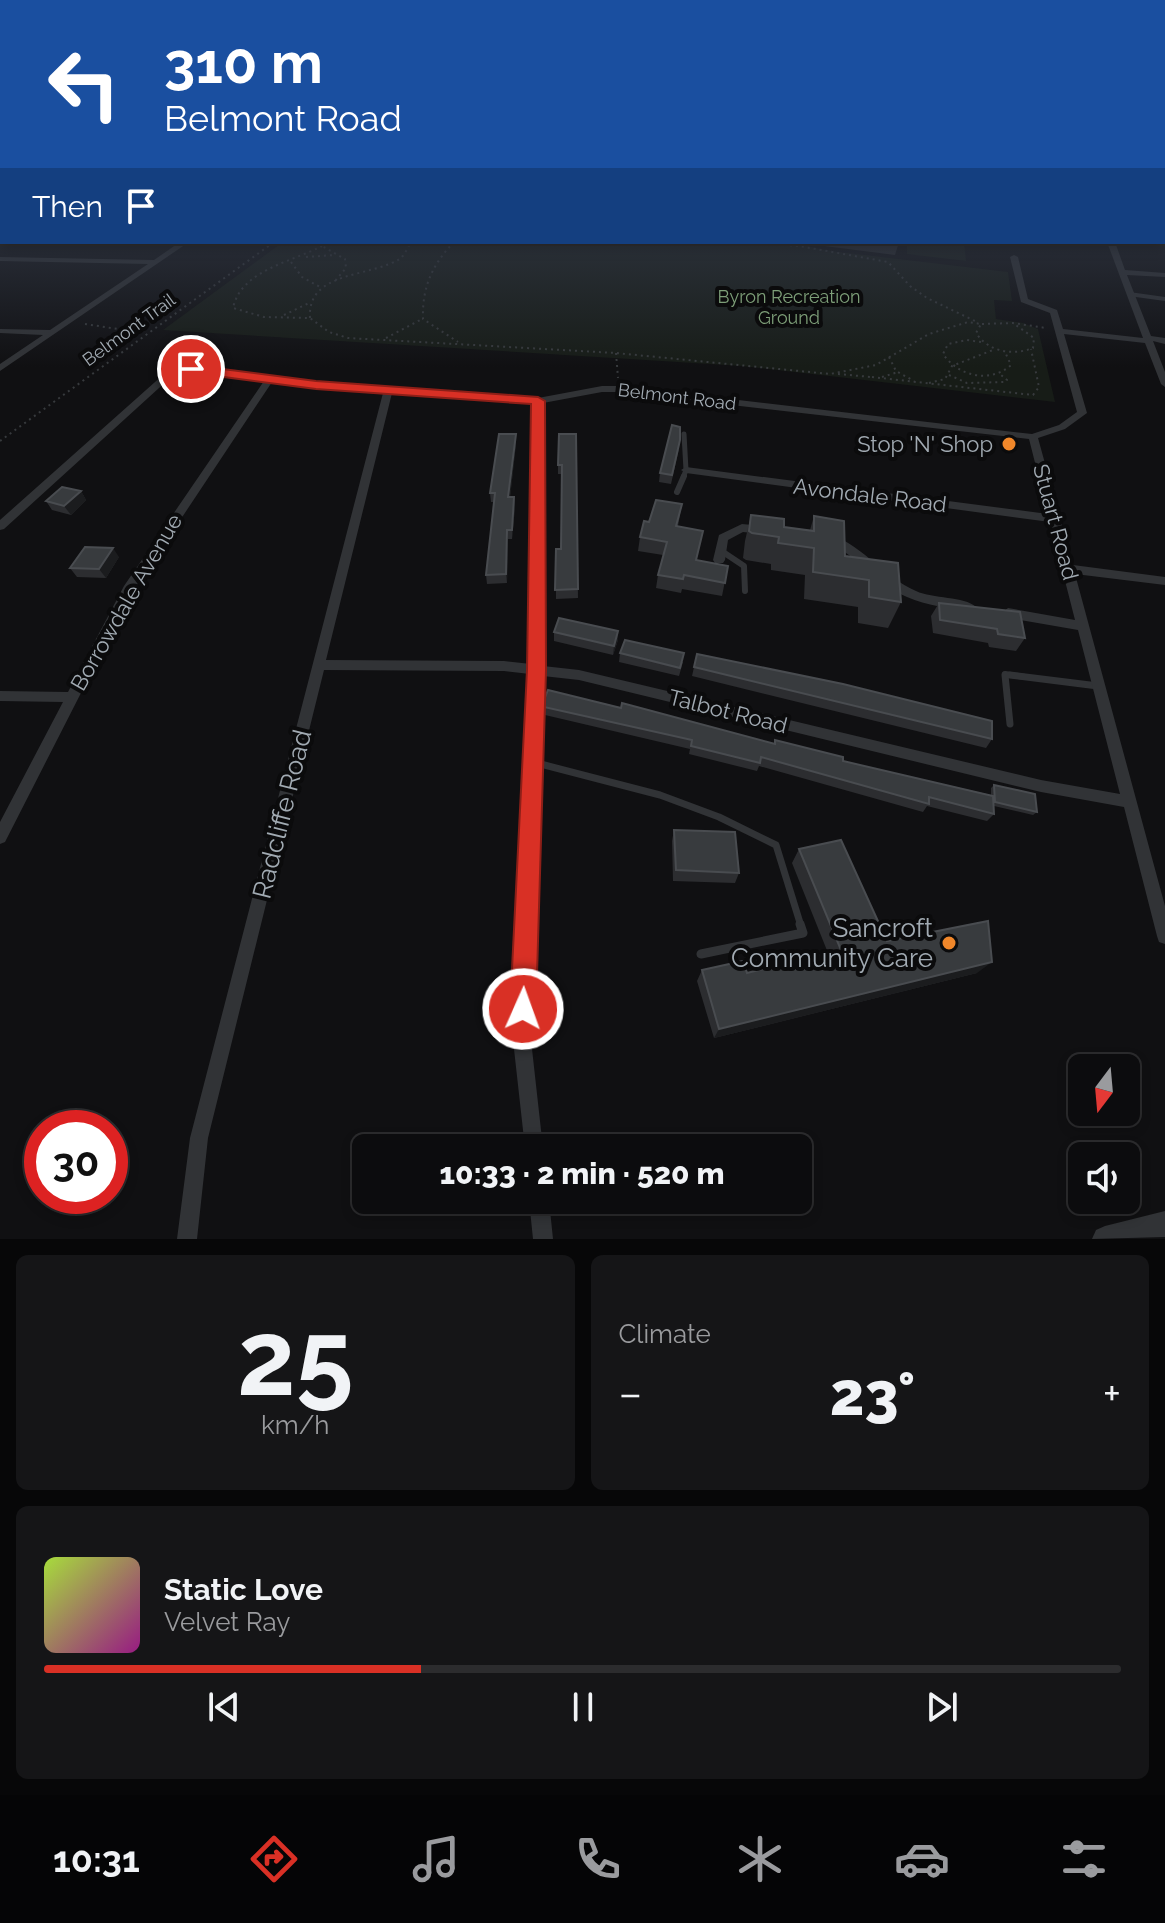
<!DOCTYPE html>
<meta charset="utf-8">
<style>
body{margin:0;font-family:Raleway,sans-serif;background:#151517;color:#f1f3f6;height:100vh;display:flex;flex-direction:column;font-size:30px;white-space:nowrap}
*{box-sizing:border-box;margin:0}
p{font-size:26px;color:#9a9b9e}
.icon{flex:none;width:44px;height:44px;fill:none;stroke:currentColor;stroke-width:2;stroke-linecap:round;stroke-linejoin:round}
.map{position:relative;height:1239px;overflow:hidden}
.panel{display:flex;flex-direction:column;gap:16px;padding:16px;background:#070708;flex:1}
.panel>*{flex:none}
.banner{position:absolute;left:0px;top:0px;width:1166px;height:244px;box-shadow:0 4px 12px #0003,0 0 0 2px #2c2c2e;background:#1a4fa0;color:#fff;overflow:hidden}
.needle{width:52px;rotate:196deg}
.fabs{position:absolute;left:1068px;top:1054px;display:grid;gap:16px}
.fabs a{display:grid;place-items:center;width:72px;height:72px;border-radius:12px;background:#0c0c0e;box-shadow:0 4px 12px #0003,0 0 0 2px #2c2c2e;font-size:40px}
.speed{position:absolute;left:24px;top:1110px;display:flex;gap:16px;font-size:40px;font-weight:700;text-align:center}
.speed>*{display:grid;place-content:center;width:104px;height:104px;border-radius:50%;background:#0c0c0e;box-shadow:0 4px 12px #0003,0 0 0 2px #2c2c2e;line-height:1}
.speed .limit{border:12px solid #d22;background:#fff;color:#111}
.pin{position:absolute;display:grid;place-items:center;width:68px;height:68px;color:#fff;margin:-34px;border:4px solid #fff;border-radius:50%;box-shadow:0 2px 8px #0007}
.me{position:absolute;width:88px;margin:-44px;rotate:2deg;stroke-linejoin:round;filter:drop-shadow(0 0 6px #0008)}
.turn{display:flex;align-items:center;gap:28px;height:168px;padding:0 32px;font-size:36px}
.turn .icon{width:104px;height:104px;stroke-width:2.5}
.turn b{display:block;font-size:56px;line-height:68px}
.then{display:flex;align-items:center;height:76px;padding:0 32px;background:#0003;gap:16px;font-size:30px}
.big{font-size:60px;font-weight:800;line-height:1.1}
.panel .tile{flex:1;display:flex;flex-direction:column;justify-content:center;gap:12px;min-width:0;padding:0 28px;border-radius:12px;background:#151517}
.panel .dial{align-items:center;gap:0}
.dial b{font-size:104px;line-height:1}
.song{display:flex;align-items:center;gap:24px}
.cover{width:96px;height:96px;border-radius:12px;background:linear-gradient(135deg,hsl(80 70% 55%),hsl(310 70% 35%))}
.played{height:8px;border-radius:4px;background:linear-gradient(90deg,#d93025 35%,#2c2c2e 35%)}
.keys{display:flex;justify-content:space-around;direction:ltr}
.heat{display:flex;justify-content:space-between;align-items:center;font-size:44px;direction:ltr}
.panel .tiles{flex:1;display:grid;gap:16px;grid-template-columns:1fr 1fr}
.tile:last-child{grid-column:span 2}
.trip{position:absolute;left:352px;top:1134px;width:460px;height:80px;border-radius:12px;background:#0c0c0e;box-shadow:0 4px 12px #0003,0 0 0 2px #2c2c2e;font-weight:800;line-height:80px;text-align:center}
.menu{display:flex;height:128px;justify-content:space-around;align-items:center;background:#050506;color:#9a9b9e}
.menu .icon{width:56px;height:56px}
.menu .on{color:#d93025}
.menu b{font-size:36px;color:#f1f3f6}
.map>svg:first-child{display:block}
.green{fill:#171c17}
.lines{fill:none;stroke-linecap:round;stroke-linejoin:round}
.path{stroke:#373a3d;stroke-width:2;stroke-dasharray:2 4;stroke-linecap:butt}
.service-far4{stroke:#313336;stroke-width:4}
.service-far3{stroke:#313336;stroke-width:5}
.service-far2{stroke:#313336;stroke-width:6}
.service-far1{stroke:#313336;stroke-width:7}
.service{stroke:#313336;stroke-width:9}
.minor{fill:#313336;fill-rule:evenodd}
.tertiary{fill:#313336;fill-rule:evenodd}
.wall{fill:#2c2d30}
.shaded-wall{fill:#1b1c1e}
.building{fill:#383b3e;stroke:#494c50;stroke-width:2}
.route{fill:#d93025;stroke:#8d1f18;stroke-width:2}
.poi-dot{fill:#f0872a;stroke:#0b0b0c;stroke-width:3}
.labels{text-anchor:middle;stroke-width:8;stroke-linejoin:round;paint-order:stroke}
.far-park-label{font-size:18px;fill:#7d9e78;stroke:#0b0b0c}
.far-street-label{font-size:18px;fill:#a1aab2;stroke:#0b0b0c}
.poi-label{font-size:22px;fill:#a1aab2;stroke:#0b0b0c;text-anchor:end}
.street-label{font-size:22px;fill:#a1aab2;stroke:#0b0b0c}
.near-street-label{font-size:26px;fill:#a1aab2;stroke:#0b0b0c}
.near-poi-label{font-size:26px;fill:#a1aab2;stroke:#0b0b0c;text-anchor:end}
</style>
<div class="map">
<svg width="1165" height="1239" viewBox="0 0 1165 1239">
<rect width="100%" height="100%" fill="#101012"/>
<path class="green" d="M283 242H787L831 251 1008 272 1012 301 994 300 996 319 1023 323 1038 329 1055 402 742 366 163 330Z
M907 242H964L966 261 907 254Z"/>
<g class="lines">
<path class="path" d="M323 242 322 246 345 259 346 268 335 281
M454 242C432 265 422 287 423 319L458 342
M748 242 799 246 888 262 910 286 927 298 975 321
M322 246C292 262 241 270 233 308L264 317 310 318 329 332 348 338 616 353 830 374 876 365 929 334 968 322 981 324 976 333C989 352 1012 356 1033 348L1034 338 1013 323
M306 257 334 255
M291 262 302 277 320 287
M284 315 309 303
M310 318C307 270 371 278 401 258 405 254 408 247 411 242
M85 324 144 333
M982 324 1013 323 1046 328
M386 338 422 319
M981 342 967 340 948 344 943 354C958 376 990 384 1011 365L1005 352
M616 353 618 378
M889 357 896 371 914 381
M838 374 871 377
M949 375 967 383 1005 382 1007 380 1000 374
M872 377 1033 395 1039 387 1031 349
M882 377 898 372
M929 383 945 379 952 366 993 350
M0 441 274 242"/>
<path class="service-far4" d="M1129 294 1165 299"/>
<path class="service-far3" d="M683 478 686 470 684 434"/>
<path class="service-far2" d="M677 492 684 476
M720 550 744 566 745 591
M1005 677V674L1025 677"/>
<path class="service-far1" d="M1005 675 1010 724
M1010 675 1098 686
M533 762 660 795 719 817 776 845 801 926"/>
<path class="service" d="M701 954 803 933 800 924"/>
<path class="minor" d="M0 201H2V205H0Z
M1164 237H1165V241H1164Z
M180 242H189L0 371V364L43 335 0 333V329L50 330 148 264 0 261V257L154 260Z
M1107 242H1115L1125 270 1165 273V277L1127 275 1151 336 1165 338V344L1153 341 1165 372V387L1161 384 1145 343 1064 334 1087 413 1065 429 1038 438 1073 565 1165 577V585L1075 574 1165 906V944L1159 942 1157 936 1124 807 1041 792 579 680 543 676 531 1040 543 1148H525L513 1040 530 674 504 671 324 670 208 1138 197 1239H177L190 1138 383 393 272 382 133 591 5 842 0 844V822L63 702 0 701V691L68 692 124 586 264 381 191 372 170 378 4 529 0 530V520L164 374 191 366 316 382 538 398 602 386H618L1032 434 1059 425 1077 412 1050 313 1021 302 1010 257 1014 255 1018 257 1028 299 1057 310 1063 329 1143 338ZM602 392H618L1029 439 1048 514 686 467 681 470 686 473 1050 522 1075 620 1008 608 1002 613 1008 618 1078 630 1120 794 1041 780 579 670 543 666V403ZM392 393 533 403 531 664 504 661 326 660Z
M742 524 762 526 767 530 762 534 743 532 728 540 725 560 723 563H715L713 560 719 535Z
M832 535C864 547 885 578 916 591 933 599 964 596 976 607L970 611C949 608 927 606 907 597 878 584 857 556 828 542L827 539Z
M529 1200H549L553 1239H533Z"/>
<path class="tertiary" d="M1165 1211V1237L1092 1239 1096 1230 1105 1226Z"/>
</g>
<path class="wall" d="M793 242H899L895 255Z
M576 434 578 598 556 599V549H561L562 474H558V465Z
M516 444 510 497H514L515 507 512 539H508L507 583 487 584 486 575 494 502H491L490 493Z
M679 449 671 484 659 482 660 473Z
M81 491 86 500 71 515 52 510 46 501Z
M682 504 678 526 697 560 728 566 722 596 682 589 681 593 656 588 658 575 663 555 638 551 640 537 649 522Z
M751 515 784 527 810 530 814 516 845 556 901 602 888 628 858 623V607L804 599 805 575 771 570V564L746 560 743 558 745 541Z
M119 557 106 578 77 577 70 568Z
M939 603 1025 638 1016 651 989 647 988 643 933 633 931 616Z
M554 632 618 640 613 655 554 641Z
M620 653 683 662 679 676 619 662Z
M697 654 992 739 986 748 692 676Z
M544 700 621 708 774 744 775 740 843 761 991 795V788L994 785 1037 812 1033 815 994 806V814L987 821 927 806 923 812 759 766 757 771 689 754 690 749 545 715Z
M674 830 739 873 735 883 673 881 672 841Z
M799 849 887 941 977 973 714 1038 697 981 702 970 747 973 828 953 792 863Z"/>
<path class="shaded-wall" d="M516 434V444L509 507 508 497Z
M81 491 86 500 71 515 64 506Z
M514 497 515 507 512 539V530Z
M507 530 508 539 507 583 506 574Z
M113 548 119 557 106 578 99 569Z
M618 631V640L613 655 614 646Z
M992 962 977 973 714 1038 719 1029Z"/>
<path class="building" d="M672 425 680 427V440L672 475 660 473Z
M499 434H516L508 497H514L512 530H507L506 574 486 575 495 493H490Z
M559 434H576L578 589 555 590 556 549H561L562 465H558Z
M62 487 81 491 64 506 46 501Z
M656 500 682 504 676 526 703 531 696 560 728 566 725 583 684 575 683 579 658 575 667 542 640 537 644 521 649 522Z
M751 515 784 519V527L814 531V516L844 521 845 556 898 563 901 602 869 597V580L813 572 814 548 778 543 779 537 752 533 749 531Z
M85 547 113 548 99 569 70 568Z
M939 603 1020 612 1025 638 998 634 997 629 940 620Z
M559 618 618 631 614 646 554 632Z
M625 640 684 653 680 668 620 653Z
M697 654 843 684 992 721V739L694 667Z
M548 690 621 708 622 703 775 744V740L843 757V761L993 796 994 814 929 797V804L761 757 760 763 691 746 692 740 544 707V700Z
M994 785 1035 794 1037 812 995 802Z
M674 830 735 832 739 873 676 870Z
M841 840 887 941 988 921 992 962 719 1029 702 970 743 961 747 973 841 950 799 849Z"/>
<linearGradient id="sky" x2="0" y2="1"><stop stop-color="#09090a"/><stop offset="0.53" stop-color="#313744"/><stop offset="1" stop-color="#313744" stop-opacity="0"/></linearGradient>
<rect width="1165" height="367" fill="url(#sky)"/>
<path class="route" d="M191 365 316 381 538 397 545 401 546 670 536 1009 532 1018 523 1022 514 1018 510 1009 527 670 531 404 316 389 186 372V366Z"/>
<g class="poi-dot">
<circle cx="1009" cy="444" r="8"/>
<circle cx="949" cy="943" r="8"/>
</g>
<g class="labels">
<g class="far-park-label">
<text x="789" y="303">Byron Recreation<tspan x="789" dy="21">Ground</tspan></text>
</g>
<g class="far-street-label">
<text transform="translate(129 330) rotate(-36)" y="6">Belmont Trail</text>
<text transform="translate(677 397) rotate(7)" y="6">Belmont Road</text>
</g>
<g class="poi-label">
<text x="993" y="452">Stop 'N' Shop</text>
</g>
<g class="street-label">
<text transform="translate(870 495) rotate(7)" y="8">Avondale Road</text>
<text transform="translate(1056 522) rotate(75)" y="8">Stuart Road</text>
<text transform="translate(126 602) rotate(-60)" y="8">Borrowdale Avenue</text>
<text transform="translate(728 711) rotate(14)" y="8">Talbot Road</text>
</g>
<g class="near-street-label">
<text transform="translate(282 814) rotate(-76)" y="9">Radcliffe Road</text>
</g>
<g class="near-poi-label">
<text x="933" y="937">Sancroft<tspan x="933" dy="30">Community Care</tspan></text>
</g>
</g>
</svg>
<div class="fabs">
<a><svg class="needle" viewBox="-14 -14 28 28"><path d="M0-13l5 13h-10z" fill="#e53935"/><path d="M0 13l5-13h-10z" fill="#9a9b9e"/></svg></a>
<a><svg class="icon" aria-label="sound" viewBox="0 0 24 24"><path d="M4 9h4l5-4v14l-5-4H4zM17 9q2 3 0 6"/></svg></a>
</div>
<div class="speed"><div class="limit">30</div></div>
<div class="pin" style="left:191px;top:369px;background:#d93025"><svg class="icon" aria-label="arrive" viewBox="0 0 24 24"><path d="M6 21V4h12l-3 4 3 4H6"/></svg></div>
<svg class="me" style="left:523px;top:1009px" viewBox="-20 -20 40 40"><circle r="17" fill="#d93025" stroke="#fff" stroke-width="3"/><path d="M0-11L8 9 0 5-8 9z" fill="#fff"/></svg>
<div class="trip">10:33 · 2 min · 520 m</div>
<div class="banner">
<div class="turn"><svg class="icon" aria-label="left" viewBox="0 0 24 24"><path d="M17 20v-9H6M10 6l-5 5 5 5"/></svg><div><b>310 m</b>Belmont Road</div></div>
<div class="then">Then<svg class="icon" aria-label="arrive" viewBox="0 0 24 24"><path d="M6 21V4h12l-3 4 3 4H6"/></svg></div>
</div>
</div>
<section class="panel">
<div class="tiles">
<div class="tile dial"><b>25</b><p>km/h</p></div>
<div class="tile"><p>Climate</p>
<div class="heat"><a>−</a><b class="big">23°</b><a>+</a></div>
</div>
<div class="tile">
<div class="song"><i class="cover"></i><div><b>Static Love</b><p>Velvet Ray</p></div></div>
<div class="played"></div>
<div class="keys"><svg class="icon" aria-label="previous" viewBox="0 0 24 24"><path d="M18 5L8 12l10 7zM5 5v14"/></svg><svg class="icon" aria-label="pause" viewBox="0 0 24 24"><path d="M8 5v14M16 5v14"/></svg><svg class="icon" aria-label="next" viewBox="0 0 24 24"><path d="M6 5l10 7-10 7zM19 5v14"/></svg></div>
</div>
</div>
</section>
<nav class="menu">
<b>10:31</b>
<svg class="icon on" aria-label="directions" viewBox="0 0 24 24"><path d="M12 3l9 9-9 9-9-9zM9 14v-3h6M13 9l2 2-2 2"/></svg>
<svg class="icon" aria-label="music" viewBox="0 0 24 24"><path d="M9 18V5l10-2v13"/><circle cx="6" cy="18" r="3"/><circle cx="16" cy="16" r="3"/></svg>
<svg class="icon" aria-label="phone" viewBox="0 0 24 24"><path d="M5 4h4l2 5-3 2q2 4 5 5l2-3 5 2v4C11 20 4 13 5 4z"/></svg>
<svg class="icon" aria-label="climate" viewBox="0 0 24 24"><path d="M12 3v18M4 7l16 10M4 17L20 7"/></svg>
<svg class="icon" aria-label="car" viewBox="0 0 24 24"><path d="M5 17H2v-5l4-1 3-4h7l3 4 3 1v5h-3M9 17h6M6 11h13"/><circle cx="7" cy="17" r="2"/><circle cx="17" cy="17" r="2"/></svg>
<svg class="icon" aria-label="filters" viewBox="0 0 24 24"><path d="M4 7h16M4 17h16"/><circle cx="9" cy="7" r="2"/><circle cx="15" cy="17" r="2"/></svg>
</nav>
